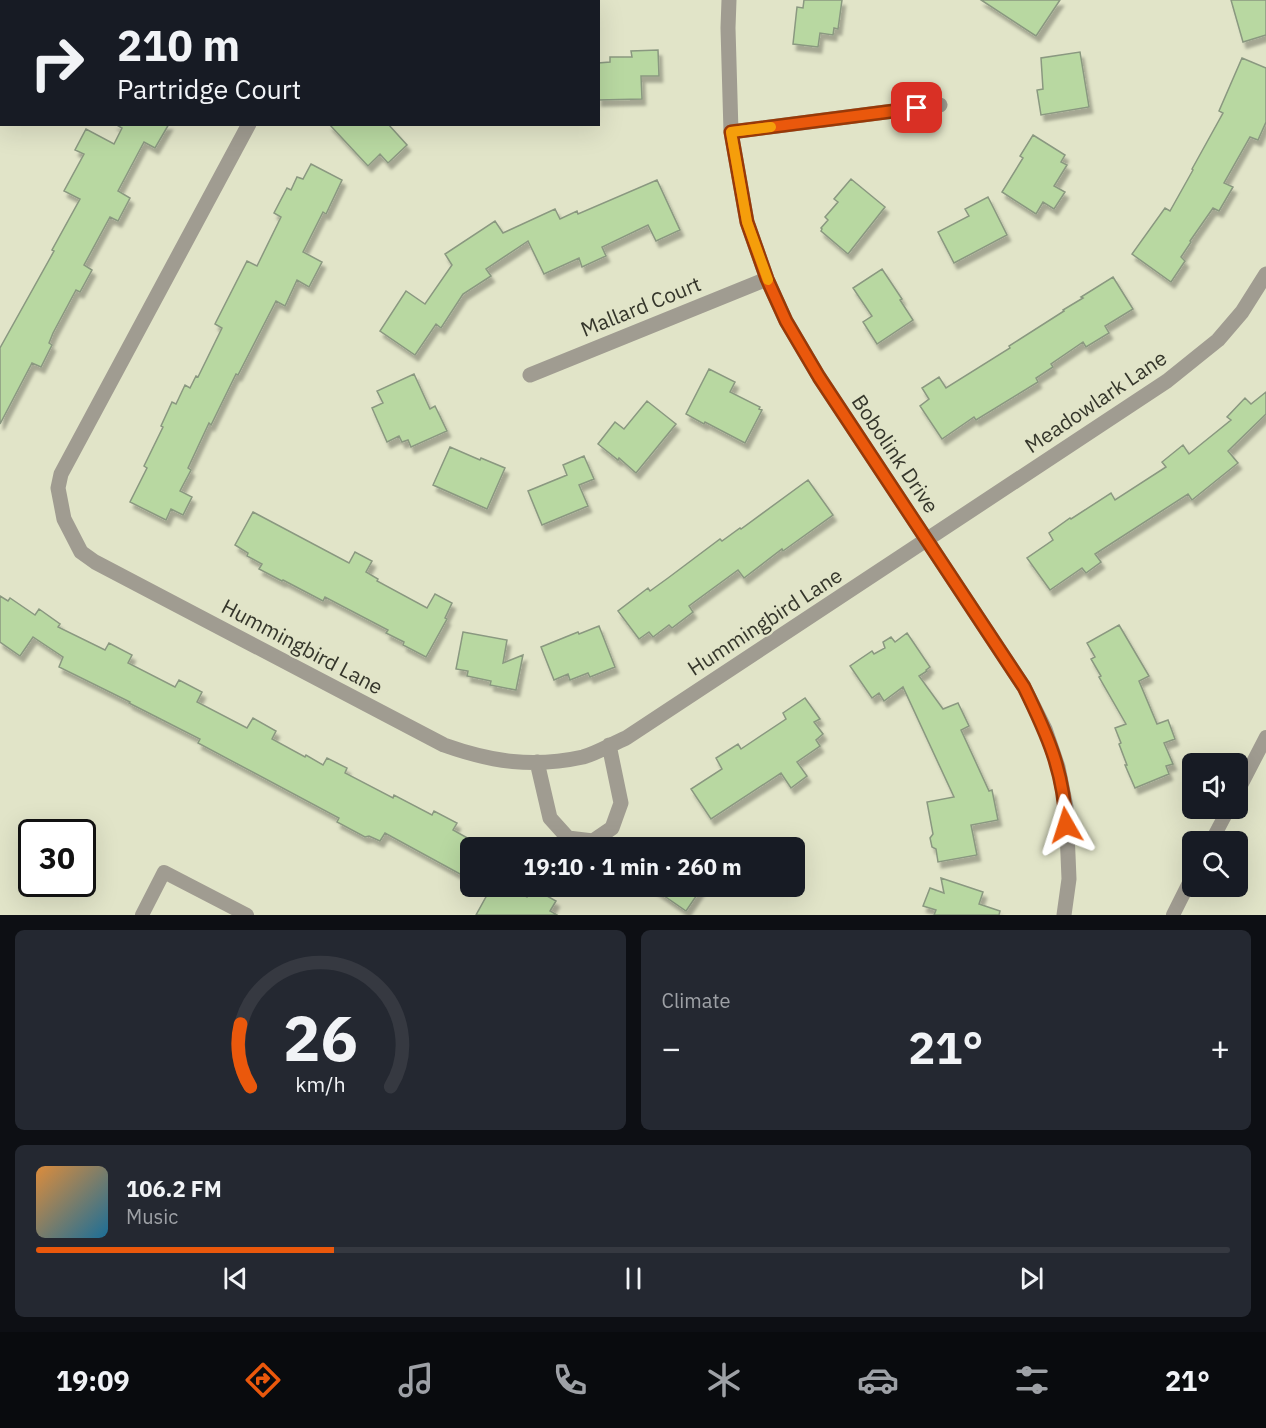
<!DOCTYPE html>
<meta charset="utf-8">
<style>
body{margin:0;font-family:"IBM Plex Sans",sans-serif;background:#242831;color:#f1f3f6;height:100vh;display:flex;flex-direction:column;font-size:22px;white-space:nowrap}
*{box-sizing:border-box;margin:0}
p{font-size:20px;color:#9ea1a6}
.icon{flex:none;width:33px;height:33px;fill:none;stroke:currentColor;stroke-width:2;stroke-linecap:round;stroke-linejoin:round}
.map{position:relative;height:915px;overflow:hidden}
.drawer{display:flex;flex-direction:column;gap:15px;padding:15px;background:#0d0f14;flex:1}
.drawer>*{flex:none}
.guide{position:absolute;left:0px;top:0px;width:600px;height:126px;box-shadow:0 6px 24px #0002;background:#171b24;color:#f1f3f6;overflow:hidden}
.controls{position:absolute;left:1182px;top:753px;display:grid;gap:12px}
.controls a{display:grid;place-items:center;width:66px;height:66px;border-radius:9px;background:#171b24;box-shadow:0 6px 24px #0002;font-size:30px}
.speed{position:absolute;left:18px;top:819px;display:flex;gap:12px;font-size:30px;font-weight:700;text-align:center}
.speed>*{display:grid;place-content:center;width:78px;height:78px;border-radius:50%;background:#171b24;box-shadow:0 6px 24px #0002;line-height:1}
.speed .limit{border:3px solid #111;border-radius:9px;background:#fff;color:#111}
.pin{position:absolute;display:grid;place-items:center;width:51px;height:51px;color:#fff;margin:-26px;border-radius:12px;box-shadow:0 3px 9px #0006}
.me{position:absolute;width:66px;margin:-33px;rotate:354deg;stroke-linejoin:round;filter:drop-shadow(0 0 4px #0008)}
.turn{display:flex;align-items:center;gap:21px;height:126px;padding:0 18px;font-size:27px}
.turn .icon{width:78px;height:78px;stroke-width:2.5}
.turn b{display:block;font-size:42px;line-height:51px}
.big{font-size:45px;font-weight:700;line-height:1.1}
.drawer .widget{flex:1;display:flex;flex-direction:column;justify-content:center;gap:9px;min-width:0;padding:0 21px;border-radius:9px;background:#242831}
.drawer .dial{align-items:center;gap:0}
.dial svg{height:156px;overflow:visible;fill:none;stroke:#363941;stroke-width:7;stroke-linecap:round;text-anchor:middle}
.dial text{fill:#f1f3f6;stroke:none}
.song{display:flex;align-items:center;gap:18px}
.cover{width:72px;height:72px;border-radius:9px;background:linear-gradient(135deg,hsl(30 70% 55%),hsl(200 70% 35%))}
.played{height:6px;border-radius:3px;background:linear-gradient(90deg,#ea580c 25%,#363941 25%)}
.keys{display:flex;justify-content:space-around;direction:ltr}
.heat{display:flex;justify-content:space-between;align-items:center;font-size:33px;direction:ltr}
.drawer .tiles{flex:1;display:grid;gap:15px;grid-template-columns:1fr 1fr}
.widget:last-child{grid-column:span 2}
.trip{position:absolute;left:460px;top:837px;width:345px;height:60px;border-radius:9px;background:#171b24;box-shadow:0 6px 24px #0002;font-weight:700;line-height:60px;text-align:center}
.menu{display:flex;height:96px;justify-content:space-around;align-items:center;background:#090b0e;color:#9ea1a6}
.menu .icon{width:42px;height:42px}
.menu .current{color:#ea580c}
.menu b{font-size:27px;color:#f1f3f6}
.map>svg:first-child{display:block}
.building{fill:#b8d8a1;stroke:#8a9880;stroke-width:1.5;filter:url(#shadow)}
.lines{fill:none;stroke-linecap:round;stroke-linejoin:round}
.service{stroke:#a09c91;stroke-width:14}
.minor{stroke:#a09c91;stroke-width:15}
.route-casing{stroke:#983908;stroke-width:15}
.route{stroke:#ea580c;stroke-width:10}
.slow{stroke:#f59e0b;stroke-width:10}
.labels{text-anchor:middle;stroke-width:4.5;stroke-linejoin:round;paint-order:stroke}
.street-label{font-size:21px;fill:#35362b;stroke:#e1e4c8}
</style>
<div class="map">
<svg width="1266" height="915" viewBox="0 0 1266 915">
<defs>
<filter id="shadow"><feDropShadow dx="3.5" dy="6" stdDeviation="1.5" flood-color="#0004"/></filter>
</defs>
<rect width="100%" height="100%" fill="#e1e4c8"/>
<path class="building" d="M804 0H842L838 29 834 28 833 35 820 33 818 47 793 44 797 7 803 8Z
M981 0H1060L1036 36Z
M1231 0H1266V35L1243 42Z
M658 50 659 76H641L642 99 598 100V63L610 62V57H632L631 51Z
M1080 52 1089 107 1041 115 1037 90 1043 89 1041 58Z
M1242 58 1266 68V122L1258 140 1250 137 1224 183 1233 187 1219 211 1213 208 1190 241 1191 242 1181 257 1185 261 1171 282 1132 254 1165 208 1170 211 1193 170 1192 169 1223 113 1219 111Z
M115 124H169L155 148 144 142 118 191 130 198 118 221 110 217 84 265 92 270 80 292 76 290 53 333 49 343 52 345 41 367 32 363 0 424V348L54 251 52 250 80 199 64 191 84 154 75 150 86 129 114 144 122 128Z
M329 124H388L407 145 388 163 380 154 368 166Z
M1033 135 1065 155 1061 162 1067 165 1054 186 1065 192 1054 209 1043 202 1036 214 1002 192 1023 158 1020 156Z
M311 164 342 180 326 214 323 212 303 252 322 262 309 287 297 280 285 306 276 301 238 375 236 374 211 425 209 423 188 468 191 470 180 491 192 497 183 515 171 509 166 520 130 502 147 468 144 466 163 427 161 426 172 402 176 404 185 385 190 388 196 376 198 377 222 328 215 324 247 261 257 266 281 217 274 213 287 188 291 190 297 177 303 179Z
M851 179 885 207 848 254 821 231 822 229 821 228 828 220 825 217 838 202 834 199Z
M657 180 680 230 656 241 648 225 602 247 606 256 582 267 579 258 544 274 528 241 486 269 491 276 463 294 441 328 436 324 415 355 380 331 406 291 425 304 452 265 445 254 495 221 503 233 555 209 560 219 577 211 578 214Z
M988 197 1007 235 954 263 938 232 969 216 965 209Z
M882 269 902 299 900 300 913 320 877 344 863 322 872 316 853 288Z
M1113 277 1133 309 1105 326 1109 333 1086 347 1083 342 1051 364 1053 367 1036 378 1038 382 976 420 974 417 942 439 920 406 929 399 922 388 939 377 946 388 1010 348 1009 346 1064 311 1063 310 1083 298 1081 297Z
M709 369 735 382 730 392 760 407 759 409 762 410 745 443 705 422 704 424 686 414Z
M414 374 430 409 435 406 447 431 411 447 408 440 402 442 399 436 387 442 372 408 383 403 377 391Z
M1266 392V414L1228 451 1238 463 1192 500 1188 494 1095 554 1101 562 1086 573 1082 568 1050 590 1027 558 1053 540 1049 533 1070 518 1071 519 1111 493 1115 500 1166 467 1162 462 1183 445 1189 454 1231 420 1227 417 1245 398 1251 404Z
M647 401 676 424 636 473 619 458 618 460 598 444 615 422 624 429Z
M450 447 480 460 481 458 505 468 487 509 433 485Z
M584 456 594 479 579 485 588 506 542 525 528 491 567 475 563 465Z
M808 480 833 515 783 551 782 549 744 578 738 570 689 606 693 612 672 628 669 625 653 637 649 632 639 639 618 611 648 588 650 591 668 578 720 539 722 541 740 528 741 529Z
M253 512 349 563 355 552 372 561 366 572 378 579 377 581 427 608 435 594 452 603 445 618 447 619 426 657 403 645 404 642 386 633 388 630 325 597 323 601 283 580 282 581 259 569 262 564 247 556 248 553 235 545Z
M0 596 8 601 10 598 35 615 39 609 60 624 58 627 105 650 109 643 132 655 128 663 175 687 179 680 202 692 197 702 247 728 253 718 276 731 272 739 305 757 306 755 323 765 327 758 347 768 345 773 393 798 394 795 432 815 434 811 457 823 453 830 471 840V880L385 833 380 841 369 836 365 837 337 822 339 818 198 743 200 739 129 703 130 702 59 667 63 657 33 637 20 656 0 642Z
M1119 625 1149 676 1139 681 1157 724 1168 720 1175 739 1164 743 1173 764 1166 766 1169 774 1135 788 1125 765H1127L1119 744 1121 743 1115 728 1126 724 1099 677 1101 676 1091 659 1095 657 1087 643Z
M599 626 615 667 590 677 588 673 570 680 568 674 554 680 541 647 578 632 579 634Z
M463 632 507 640 503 663 523 655 516 690 490 685 491 681 467 676 468 671 456 669Z
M907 633 930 667 926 670 927 671 919 676 943 709 958 703 969 726 961 730 989 791 992 790 998 820 971 825 977 855 938 862 936 849 932 847 930 838 933 834 927 802 954 797 903 687 884 701 879 693 872 698 850 666 872 651 874 654 885 648 883 642 891 637 895 642Z
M805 698 820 719 814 722 823 734 816 740 820 746 797 762 807 776 791 788 781 773 711 819 691 789 722 769 716 758 738 744 741 749 786 719 783 713Z
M941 878 983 892 979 904 1000 911 999 915H934L936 910 923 906 930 888 944 893Z
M492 886H508L527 897 533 888 556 901 550 911 557 915H476Z
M650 886H703L686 911Z"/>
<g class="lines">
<path class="service" d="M33 0 36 2
M0 102 2 100
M1238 791 1266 737
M1211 842 1229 808
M142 915 164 872 247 915
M1173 915 1192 877"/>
<path class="minor" d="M729 0 728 28 731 132 747 222 767 279 786 321 819 377 1024 687 1045 729 1058 767 1066 807 1069 879 1064 915
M405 2 408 0
M249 124 61 474 58 488 64 519 81 552 95 562 444 745C492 762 533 768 583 757 597 753 612 744 626 738L1167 381 1218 340 1242 312 1266 274
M731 132 940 105
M530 375 767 279
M537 762 550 818 568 838 593 841 612 828 621 803 609 745"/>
</g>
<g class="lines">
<g class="route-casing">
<path id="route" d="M917 108 731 132 747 222 767 279 786 321 819 377 1024 687C1047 734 1064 771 1066 825"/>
</g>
<use href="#route" class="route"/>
<path class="slow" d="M768 280 747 222 731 132 771 127"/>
</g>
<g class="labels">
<g class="street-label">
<text transform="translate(641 307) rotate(-22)" y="7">Mallard Court</text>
<text transform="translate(1096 402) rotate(-34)" y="7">Meadowlark Lane</text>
<text transform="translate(895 454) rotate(56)" y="7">Bobolink Drive</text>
<text transform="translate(765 622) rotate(-33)" y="7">Hummingbird Lane</text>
<text transform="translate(302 647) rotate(28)" y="7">Hummingbird Lane</text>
</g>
</g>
</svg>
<div class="controls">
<a><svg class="icon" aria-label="sound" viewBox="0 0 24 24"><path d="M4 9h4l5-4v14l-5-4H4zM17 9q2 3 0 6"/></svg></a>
<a><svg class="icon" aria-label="search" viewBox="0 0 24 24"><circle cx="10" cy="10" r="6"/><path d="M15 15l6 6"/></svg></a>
</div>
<div class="speed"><div class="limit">30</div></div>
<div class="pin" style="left:917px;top:108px;background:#d93025"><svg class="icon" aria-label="arrive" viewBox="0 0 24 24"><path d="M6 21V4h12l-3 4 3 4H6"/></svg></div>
<svg class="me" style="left:1066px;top:825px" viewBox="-20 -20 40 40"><path d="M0-17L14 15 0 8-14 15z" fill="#ea580c" stroke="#fff" stroke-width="4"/></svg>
<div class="trip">19:10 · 1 min · 260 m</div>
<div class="guide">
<div class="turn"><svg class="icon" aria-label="right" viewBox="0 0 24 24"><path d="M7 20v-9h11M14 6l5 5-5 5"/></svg><div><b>210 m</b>Partridge Court</div></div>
</div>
</div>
<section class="drawer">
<div class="tiles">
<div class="widget dial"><svg viewBox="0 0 100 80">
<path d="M14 69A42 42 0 1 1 86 69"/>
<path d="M14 69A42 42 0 0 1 9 37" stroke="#ea580c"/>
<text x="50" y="56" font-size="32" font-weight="700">26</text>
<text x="50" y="72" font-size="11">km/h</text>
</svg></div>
<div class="widget"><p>Climate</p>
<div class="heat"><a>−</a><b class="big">21°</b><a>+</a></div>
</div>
<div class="widget">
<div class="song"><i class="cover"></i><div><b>106.2 FM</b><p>Music</p></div></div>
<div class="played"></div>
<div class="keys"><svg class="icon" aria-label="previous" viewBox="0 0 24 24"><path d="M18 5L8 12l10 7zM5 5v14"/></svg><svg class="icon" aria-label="pause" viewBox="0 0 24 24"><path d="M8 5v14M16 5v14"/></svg><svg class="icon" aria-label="next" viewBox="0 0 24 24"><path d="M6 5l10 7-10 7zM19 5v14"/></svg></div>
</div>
</div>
</section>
<nav class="menu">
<b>19:09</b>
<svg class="icon current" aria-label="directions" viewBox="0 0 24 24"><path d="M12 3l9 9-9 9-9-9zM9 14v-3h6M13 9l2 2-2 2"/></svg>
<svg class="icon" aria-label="music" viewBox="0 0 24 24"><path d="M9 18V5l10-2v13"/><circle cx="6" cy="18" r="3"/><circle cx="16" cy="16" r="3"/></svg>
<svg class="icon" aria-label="phone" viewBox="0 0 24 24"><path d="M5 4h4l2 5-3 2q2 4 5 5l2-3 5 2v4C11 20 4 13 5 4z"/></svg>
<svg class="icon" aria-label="climate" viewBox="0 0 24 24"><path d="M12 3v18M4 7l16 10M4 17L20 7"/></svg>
<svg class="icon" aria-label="car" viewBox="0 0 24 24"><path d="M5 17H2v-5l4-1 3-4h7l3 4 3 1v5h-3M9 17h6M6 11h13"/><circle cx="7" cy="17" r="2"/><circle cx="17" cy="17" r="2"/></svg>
<svg class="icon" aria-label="filters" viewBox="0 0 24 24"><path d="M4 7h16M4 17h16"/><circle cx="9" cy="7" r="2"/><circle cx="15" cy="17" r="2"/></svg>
<b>21°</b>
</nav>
